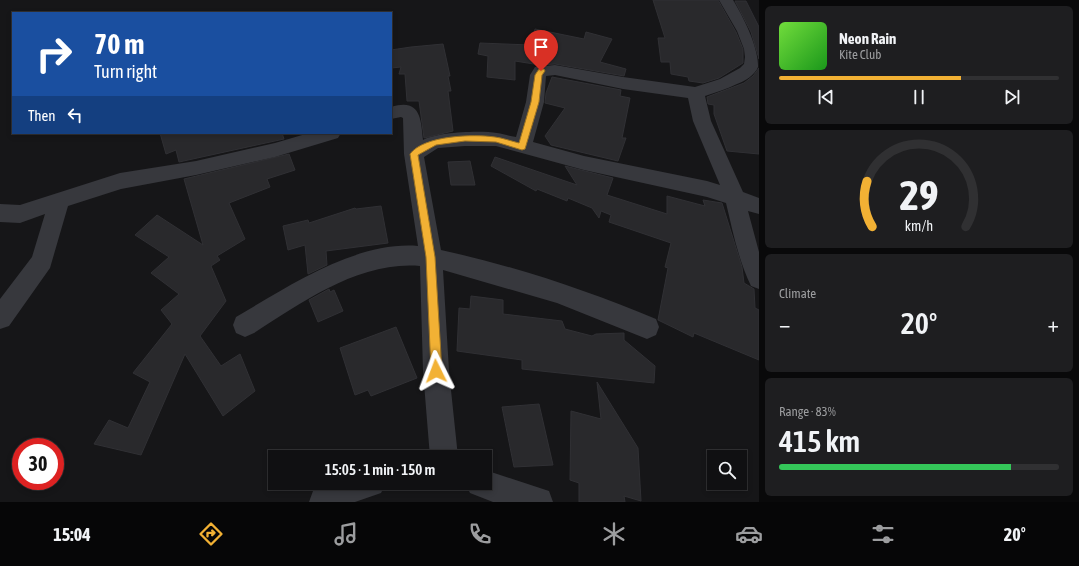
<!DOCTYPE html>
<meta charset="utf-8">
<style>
body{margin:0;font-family:"Asap Condensed",sans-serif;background:#1e1e20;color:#f1f3f6;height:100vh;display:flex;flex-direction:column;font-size:15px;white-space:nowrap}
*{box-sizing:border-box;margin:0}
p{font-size:13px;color:#9c9d9f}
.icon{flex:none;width:22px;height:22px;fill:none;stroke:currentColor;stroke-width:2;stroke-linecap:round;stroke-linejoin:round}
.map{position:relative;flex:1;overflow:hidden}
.panel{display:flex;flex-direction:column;gap:6px;padding:6px;background:#09090a;width:320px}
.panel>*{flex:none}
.hud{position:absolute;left:12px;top:12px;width:380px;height:122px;border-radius:0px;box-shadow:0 2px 6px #0003,0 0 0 1px #303032;background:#1a4fa0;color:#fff;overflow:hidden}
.buttons{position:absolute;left:707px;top:450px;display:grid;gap:8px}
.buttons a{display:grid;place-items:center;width:40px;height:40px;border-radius:0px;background:#101012;box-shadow:0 2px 6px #0003,0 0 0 1px #303032;font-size:20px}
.speed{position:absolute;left:12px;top:438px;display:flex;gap:8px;font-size:20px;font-weight:700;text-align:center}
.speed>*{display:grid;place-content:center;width:52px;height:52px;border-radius:50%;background:#101012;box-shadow:0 2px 6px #0003,0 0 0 1px #303032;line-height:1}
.speed .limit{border:6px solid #d22;background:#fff;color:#111}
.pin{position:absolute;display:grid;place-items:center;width:34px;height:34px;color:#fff;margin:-41px -17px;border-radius:50% 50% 50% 0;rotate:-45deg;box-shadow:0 0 4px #0007}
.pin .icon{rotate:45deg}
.me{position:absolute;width:44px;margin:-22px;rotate:357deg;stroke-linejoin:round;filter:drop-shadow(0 0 3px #0008)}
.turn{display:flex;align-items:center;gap:14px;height:84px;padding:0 16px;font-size:18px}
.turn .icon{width:52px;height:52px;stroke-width:2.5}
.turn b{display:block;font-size:28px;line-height:34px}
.then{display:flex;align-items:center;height:38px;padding:0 16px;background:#0003;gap:8px;font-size:15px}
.big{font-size:30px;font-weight:600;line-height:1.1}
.panel .card{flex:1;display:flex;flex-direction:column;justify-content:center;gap:6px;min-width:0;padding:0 14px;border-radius:6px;background:#1e1e20}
.panel .dial{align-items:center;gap:0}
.dial svg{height:104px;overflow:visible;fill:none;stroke:#303032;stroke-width:7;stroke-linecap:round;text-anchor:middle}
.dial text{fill:#f1f3f6;stroke:none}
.song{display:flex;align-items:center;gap:12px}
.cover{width:48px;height:48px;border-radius:6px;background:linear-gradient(135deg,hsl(100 70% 55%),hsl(120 70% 35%))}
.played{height:4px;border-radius:2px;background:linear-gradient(90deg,#f2b134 65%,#303032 65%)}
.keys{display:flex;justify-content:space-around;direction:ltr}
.heat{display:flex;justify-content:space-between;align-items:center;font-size:22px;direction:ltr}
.charge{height:6px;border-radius:3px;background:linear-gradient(90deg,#34c759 83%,#303032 0)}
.trip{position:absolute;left:268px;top:450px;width:224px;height:40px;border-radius:0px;background:#101012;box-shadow:0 2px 6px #0003,0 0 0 1px #303032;font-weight:600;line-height:40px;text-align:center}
.dock{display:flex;height:64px;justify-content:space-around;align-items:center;background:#060607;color:#9c9d9f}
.dock .icon{width:28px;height:28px}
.dock .selected{color:#f2b134}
.dock b{font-size:18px;color:#f1f3f6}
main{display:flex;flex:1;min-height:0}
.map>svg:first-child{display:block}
.building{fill:#29292c;stroke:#303034}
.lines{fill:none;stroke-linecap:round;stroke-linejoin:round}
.street{fill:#37383d;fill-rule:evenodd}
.route{fill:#f2b134;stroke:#9d7322}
</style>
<main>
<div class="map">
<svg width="759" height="502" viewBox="0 0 759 502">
<rect width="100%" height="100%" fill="#161618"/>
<path class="building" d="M653 0H718L736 32 743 49V63L719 78 703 83 689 81 688 77 671 74 670 62H661L658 38H665Z
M735 1H746L759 27V59L751 32Z
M535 29 584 39 586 32 612 39 600 62 626 69 624 76 555 64 540 65 515 61V80L487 77 488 56 478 54 480 43 530 45Z
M443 44 450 76H448L451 91H448L453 131 424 138 419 101H407L405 74H399L401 67 391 68V50L411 47Z
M759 68V154L727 151 714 114V105L708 104 707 97 744 83 753 76Z
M552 77 621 90 620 96 630 98 622 138H626L618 161 551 145 545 136 565 108 545 103 546 93Z
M160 133H282L284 139 179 162 176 150 166 154Z
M289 154 295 170 267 179 270 187 229 203 245 239 217 256 220 260 211 266 226 301 200 336 221 366 240 354 255 391 223 416 185 354 141 455 94 444 109 420 128 428 150 382 133 373 172 324 161 310 179 294 151 273 169 257 135 235 157 215 203 245 184 179Z
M495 157 577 185 565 166 613 178 607 195 667 214V196L705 206 703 200 722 203 742 267 744 283 754 289 755 308 759 310V360L694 333 693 337 658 320 668 268 665 267 671 243 609 222 611 215 601 211 599 218 592 208 568 198 567 201 537 189 536 191 491 166Z
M470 161 475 185H451L448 162Z
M381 206 388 243 326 251 327 265 308 274 305 245 288 250 283 226 308 220 309 223 355 208 356 209Z
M329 289 330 292 334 290 343 311 318 322 309 300Z
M471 296 503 300V314L562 321 565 329 592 336 596 334 624 333V340L655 366 654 383 522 369V360L457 351 459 308 470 309Z
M396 327 417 378 371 396 368 390 355 395 340 348Z
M597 382 638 448 641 501 624 496 625 502H579V483L570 480 571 411 601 419Z
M539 404 553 465 514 467 502 407Z"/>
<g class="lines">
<path class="street" d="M719 0H733C743 16 759 48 758 67 755 75 745 81 737 84 727 89 716 92 705 96L711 121 743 192 759 198V214L748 211 759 252V289L751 286C738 259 733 232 726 203L707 197 584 170 496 146H465L438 148 424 157 441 250C515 266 586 290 656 319L659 327 656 335 647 339 557 303 443 270 449 371 458 457H430L423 371 420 266C359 261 303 302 254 333L245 337 236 333 233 325 236 317C289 286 356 241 418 246L404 154 403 118 401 117 391 119V107C420 98 421 118 423 140 436 132 481 130 497 133 503 134 509 136 516 137L526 102 530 75 535 67 555 65 623 77 695 87 720 79 740 68 744 64 745 57 744 49 737 31ZM555 75 623 89 688 98 693 121 720 185 707 181 584 156 533 142 544 102 546 76Z
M309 133H341L338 138 275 157 196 175 121 189 68 206 50 268 9 326 0 329V299L32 257 45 214 20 223 0 222V204L20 205 120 173 196 161 275 143Z
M485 470 549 491 553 502H493L470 493 465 483H485Z
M331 483H386L381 493 355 502H309L313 491Z"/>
</g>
<path class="route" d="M539 69H544L545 71 542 75 539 102 525 149 522 150 496 142 465 141 436 145 418 155 435 257 442 371 440 375 436 377 433 375 431 371 426 257 410 154C424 135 474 134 495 137 503 138 511 141 519 143L531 102 535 75Z"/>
</svg>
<div class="buttons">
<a><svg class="icon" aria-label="search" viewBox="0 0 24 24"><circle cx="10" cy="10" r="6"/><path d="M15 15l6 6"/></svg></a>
</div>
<div class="speed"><div class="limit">30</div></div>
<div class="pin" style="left:541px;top:71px;background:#d93025"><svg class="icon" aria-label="arrive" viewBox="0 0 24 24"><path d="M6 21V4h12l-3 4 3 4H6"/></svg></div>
<svg class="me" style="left:436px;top:371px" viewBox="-20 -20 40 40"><path d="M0-17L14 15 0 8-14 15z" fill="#f2b134" stroke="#fff" stroke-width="4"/></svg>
<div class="trip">15:05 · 1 min · 150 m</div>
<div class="hud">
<div class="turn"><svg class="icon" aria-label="right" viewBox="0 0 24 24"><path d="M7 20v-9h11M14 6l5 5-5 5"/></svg><div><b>70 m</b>Turn right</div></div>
<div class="then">Then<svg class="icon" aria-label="left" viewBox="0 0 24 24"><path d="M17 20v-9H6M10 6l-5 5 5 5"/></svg></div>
</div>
</div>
<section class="panel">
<div class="card">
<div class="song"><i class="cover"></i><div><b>Neon Rain</b><p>Kite Club</p></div></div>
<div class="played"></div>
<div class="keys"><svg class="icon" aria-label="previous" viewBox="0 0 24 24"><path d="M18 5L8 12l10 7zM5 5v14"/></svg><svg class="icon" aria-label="pause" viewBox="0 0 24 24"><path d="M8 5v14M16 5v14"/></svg><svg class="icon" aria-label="next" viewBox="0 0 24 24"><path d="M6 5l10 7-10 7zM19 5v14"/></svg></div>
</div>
<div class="card dial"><svg viewBox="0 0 100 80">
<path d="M14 69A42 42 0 1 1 86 69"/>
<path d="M14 69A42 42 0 0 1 10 34" stroke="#f2b134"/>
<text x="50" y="56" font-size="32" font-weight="700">29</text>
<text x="50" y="72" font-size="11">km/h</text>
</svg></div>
<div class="card"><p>Climate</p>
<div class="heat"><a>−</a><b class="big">20°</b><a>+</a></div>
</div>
<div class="card"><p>Range · 83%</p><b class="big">415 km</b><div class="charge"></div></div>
</section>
</main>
<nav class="dock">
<b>15:04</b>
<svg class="icon selected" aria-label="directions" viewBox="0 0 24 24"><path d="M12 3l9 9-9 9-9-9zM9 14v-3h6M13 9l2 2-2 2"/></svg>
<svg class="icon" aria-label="music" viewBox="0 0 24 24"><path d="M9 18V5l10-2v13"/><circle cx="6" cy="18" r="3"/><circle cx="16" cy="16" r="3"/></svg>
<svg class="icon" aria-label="phone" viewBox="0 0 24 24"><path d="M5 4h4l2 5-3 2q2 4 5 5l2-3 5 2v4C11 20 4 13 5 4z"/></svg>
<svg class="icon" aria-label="climate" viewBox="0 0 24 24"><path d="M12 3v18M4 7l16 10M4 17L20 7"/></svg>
<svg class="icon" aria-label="car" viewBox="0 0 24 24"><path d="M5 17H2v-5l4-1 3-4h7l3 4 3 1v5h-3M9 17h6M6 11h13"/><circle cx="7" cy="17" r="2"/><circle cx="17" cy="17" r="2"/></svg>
<svg class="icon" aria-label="filters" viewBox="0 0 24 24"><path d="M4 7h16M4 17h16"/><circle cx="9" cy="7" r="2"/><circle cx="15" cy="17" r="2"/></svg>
<b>20°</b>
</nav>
